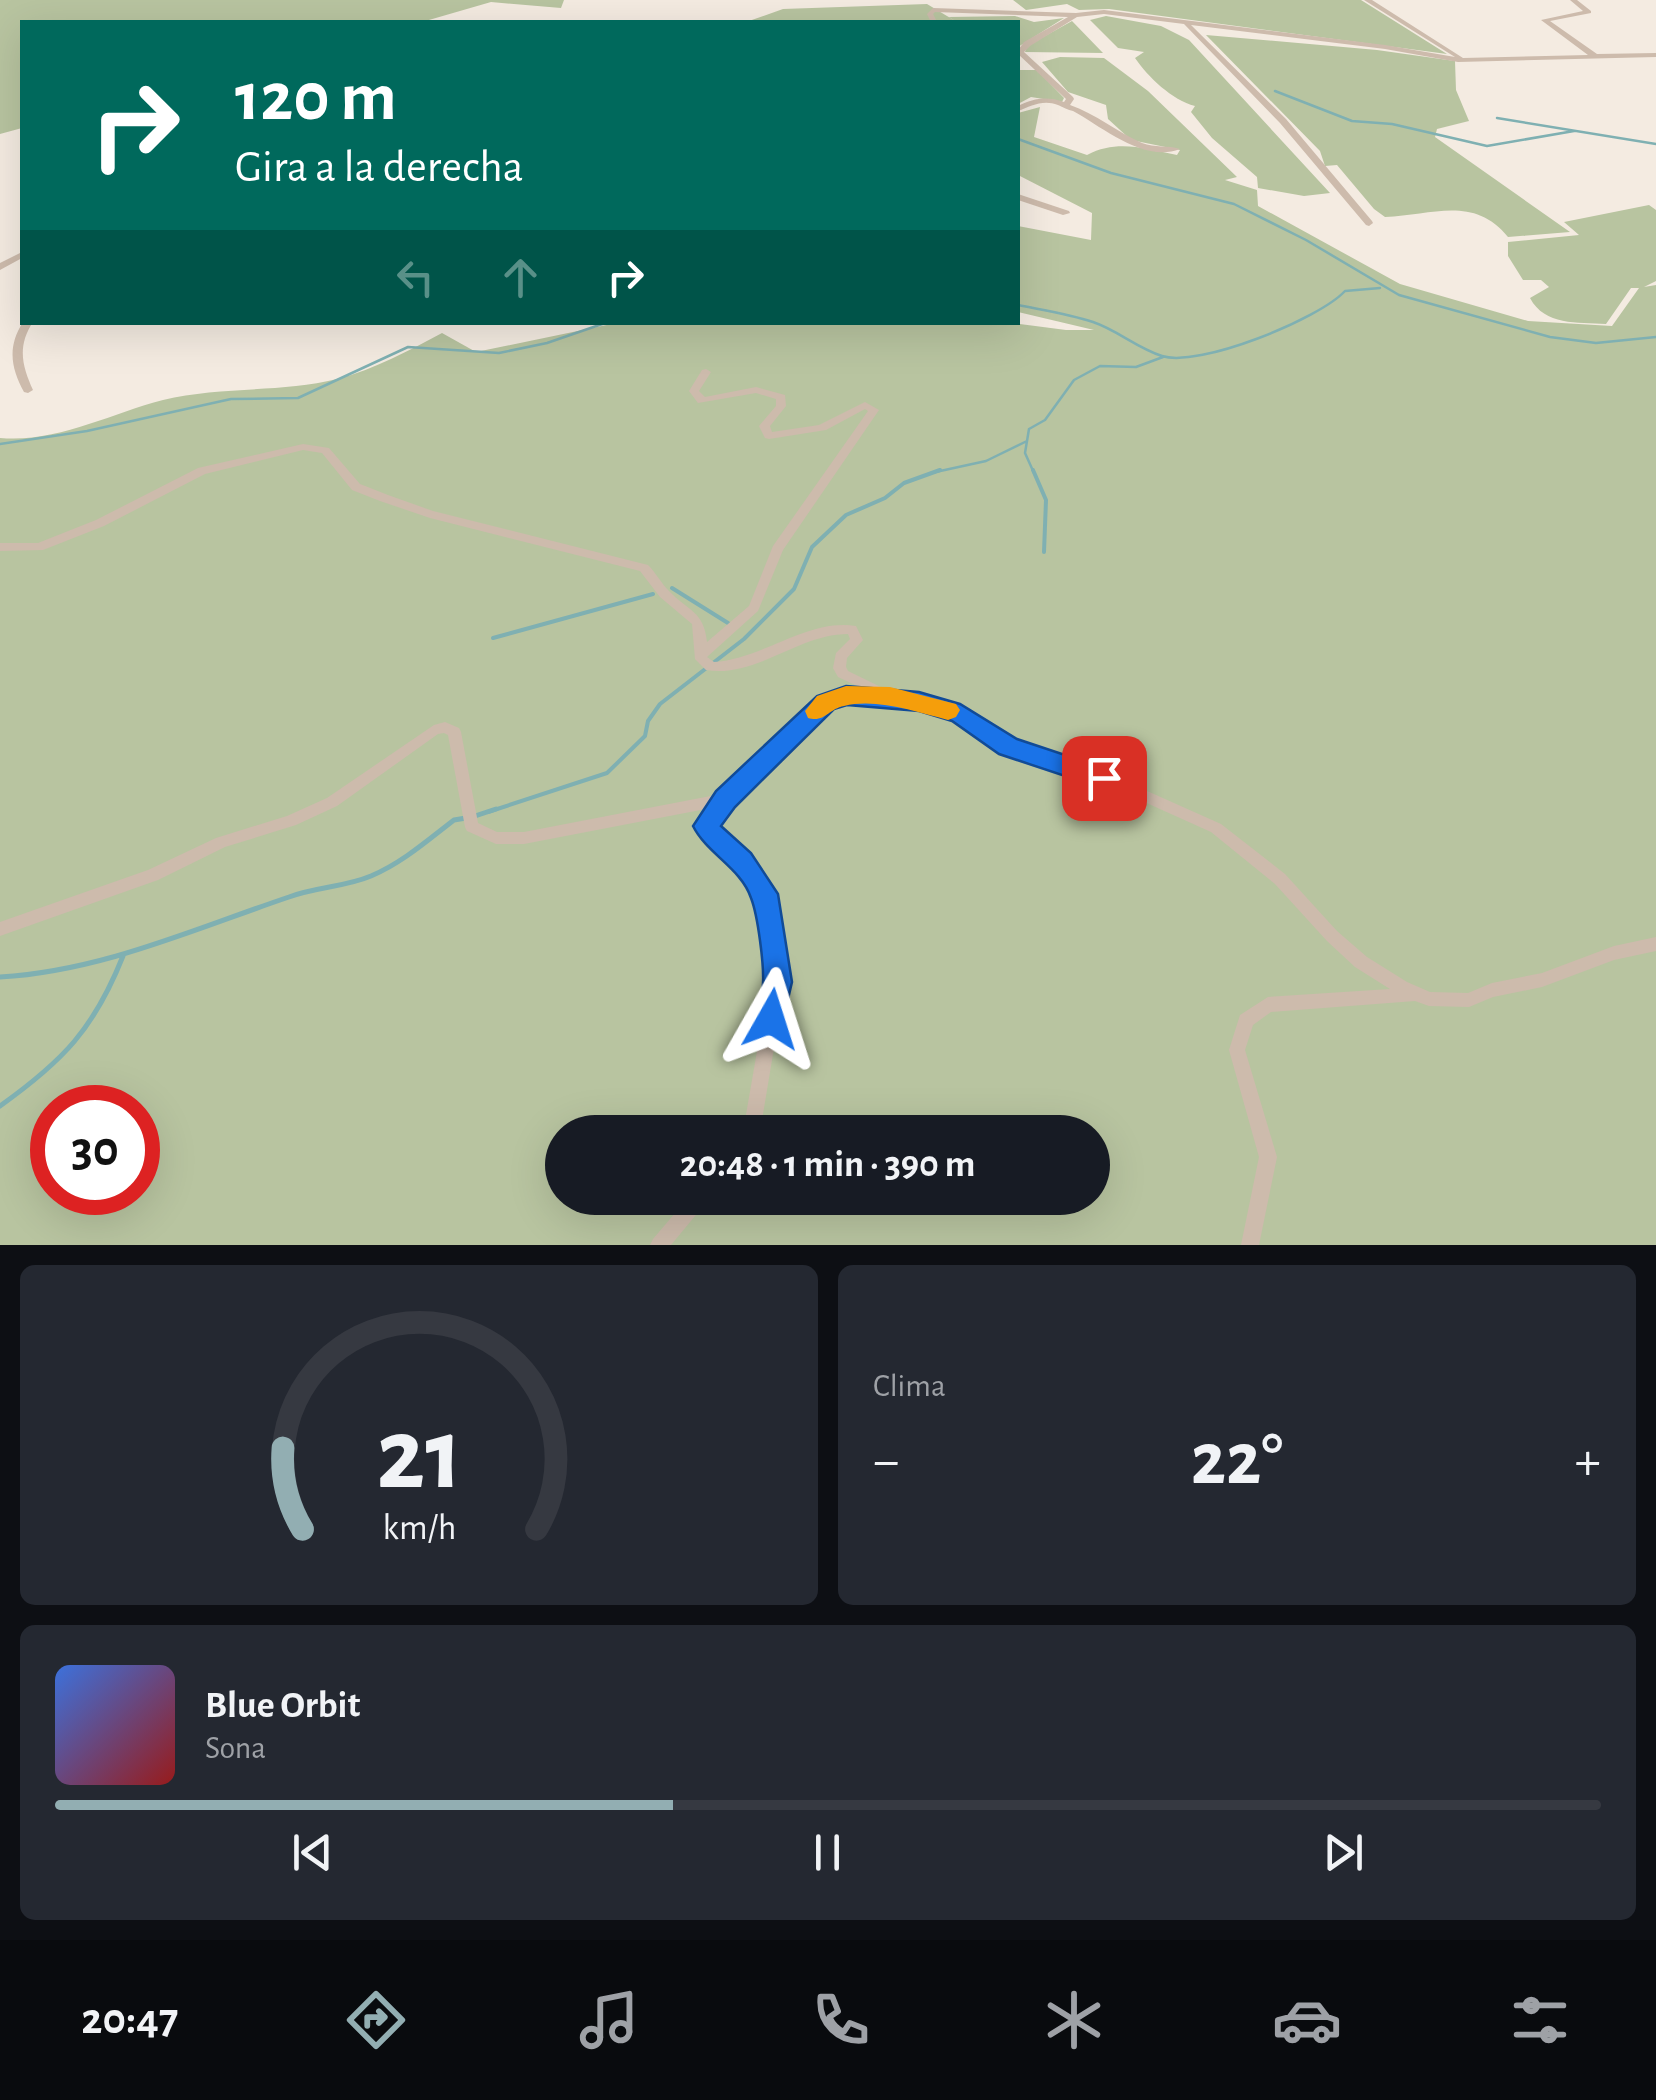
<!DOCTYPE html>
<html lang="es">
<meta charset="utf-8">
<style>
body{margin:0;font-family:"Alegreya Sans",sans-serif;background:#242831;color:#f1f3f6;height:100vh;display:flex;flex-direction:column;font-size:38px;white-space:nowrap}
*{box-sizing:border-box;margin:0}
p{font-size:32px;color:#9ea1a6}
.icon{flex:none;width:55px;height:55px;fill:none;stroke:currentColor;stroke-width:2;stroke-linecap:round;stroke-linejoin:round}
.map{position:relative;height:1245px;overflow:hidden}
.side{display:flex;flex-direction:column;gap:20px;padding:20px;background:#0d0f14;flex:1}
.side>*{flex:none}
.top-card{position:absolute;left:20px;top:20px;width:1000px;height:305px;border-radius:0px;box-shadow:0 10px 40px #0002;background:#00695c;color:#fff;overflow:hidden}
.speed{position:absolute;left:30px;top:1085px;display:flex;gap:20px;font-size:50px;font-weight:700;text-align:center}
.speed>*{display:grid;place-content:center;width:130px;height:130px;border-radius:50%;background:#171b24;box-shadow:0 10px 40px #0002;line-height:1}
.speed .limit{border:15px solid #d22;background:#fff;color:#111}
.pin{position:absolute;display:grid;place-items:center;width:85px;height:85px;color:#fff;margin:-42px;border-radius:20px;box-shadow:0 5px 15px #0006}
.me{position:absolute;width:110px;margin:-55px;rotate:6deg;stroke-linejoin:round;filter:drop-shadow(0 0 8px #0008)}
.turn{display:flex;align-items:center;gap:35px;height:210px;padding:0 50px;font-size:45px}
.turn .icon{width:130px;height:130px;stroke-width:2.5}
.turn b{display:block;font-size:70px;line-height:85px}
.lanes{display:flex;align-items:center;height:95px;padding:0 50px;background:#0003;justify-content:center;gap:50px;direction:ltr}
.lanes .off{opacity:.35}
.big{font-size:75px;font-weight:700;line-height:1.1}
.side .card{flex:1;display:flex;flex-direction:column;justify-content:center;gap:15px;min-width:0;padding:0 35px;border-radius:15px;background:#242831}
.side .dial{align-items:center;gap:0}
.dial svg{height:260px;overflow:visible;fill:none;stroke:#363941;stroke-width:7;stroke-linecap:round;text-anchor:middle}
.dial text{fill:#f1f3f6;stroke:none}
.song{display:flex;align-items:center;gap:30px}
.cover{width:120px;height:120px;border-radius:15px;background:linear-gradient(135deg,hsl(220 70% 55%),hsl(0 70% 35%))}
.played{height:10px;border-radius:5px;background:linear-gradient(90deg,#92aeb2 40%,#363941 40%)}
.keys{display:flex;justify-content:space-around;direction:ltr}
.heat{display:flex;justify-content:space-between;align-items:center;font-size:55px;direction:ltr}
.side .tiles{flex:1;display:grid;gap:20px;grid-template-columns:1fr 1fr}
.card:last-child{grid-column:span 2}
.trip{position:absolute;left:545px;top:1115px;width:565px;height:100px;border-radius:50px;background:#171b24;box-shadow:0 10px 40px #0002;font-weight:700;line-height:100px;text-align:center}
.dock{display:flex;height:160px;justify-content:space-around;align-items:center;background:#090b0e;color:#9ea1a6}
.dock .icon{width:70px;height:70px}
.dock .active{color:#92aeb2}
.dock b{font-size:45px;color:#f1f3f6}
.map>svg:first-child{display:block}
.green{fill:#b8c4a0;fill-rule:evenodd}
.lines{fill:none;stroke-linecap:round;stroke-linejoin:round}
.stream-far2{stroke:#7fb0b2;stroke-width:2.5}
.stream-far1{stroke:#7fb0b2;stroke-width:4}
.stream{stroke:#7fb0b2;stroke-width:5}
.street{fill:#cdbbac;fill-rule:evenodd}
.route{fill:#1a73e8;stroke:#114b97;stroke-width:2.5}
.slow{fill:#f59e0b}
</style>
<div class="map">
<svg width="1656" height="1245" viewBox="0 0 1656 1245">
<rect width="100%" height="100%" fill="#f4ebe1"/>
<path class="green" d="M0 0H564L561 8 491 2 422 22H22V128L0 134Z
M1013 0H1361L1447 54 1109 9 1079 10 1067 4 1026 10Z
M927 4 957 22 949 17 1015 16 1034 22 1064 18 1018 47V22H746L783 9Z
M1106 16 1161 26 1189 40 1330 193 1304 196 1258 188 1257 177 1212 138 1191 112 1195 106C1172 100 1148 77 1135 58L1144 52 1118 48 1090 20Z
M1072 21 1103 53 1025 52 1027 46Z
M1206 35 1377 50 1455 61 1456 90 1469 121 1437 129 1435 137 1570 232 1508 237C1474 195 1433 215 1385 217L1374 209 1337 165 1325 166 1320 151Z
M1060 57 1104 58 1148 91 1237 177 1225 180 1257 190 1258 206 1400 284 1528 321 1612 326 1639 288H1631L1606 324C1577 322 1545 326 1530 298L1549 287 1541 280H1523L1508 256V242L1579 235 1564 222 1649 205 1656 210V281L1644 287 1656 285V1245H0V438C57 443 109 414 163 400 219 386 281 393 337 379 375 369 408 351 442 333L476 352 621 322H1004L1066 330H1094L1018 312V226L1091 240 1092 213 1018 175V113L1040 107 1034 137 1087 155C1118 139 1145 149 1177 155L1180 150 1131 140 1108 119 1106 105 1068 92 1042 62ZM52 1108H138V1192H52ZM562 1132H1092V1198H562Z
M1018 70H1037L1064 98 1062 102 1031 97 1018 104Z"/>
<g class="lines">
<path class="stream-far2" d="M1275 91 1352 121 1392 124 1487 146 1574 131
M1497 118 1656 144
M1018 139 1111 173 1234 204 1306 240 1399 295 1550 337 1596 343 1656 337
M1018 305C1042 310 1069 314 1093 322 1117 330 1137 348 1162 356 1199 368 1319 319 1345 291L1380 288
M0 444 87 431 231 399 298 398 408 347 499 353 547 343 608 322
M931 473 986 461 1027 441
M1034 473 1025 453 1029 429 1045 420 1074 380 1100 366 1136 367 1163 357"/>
<path class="stream-far1" d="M1033 470 1046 500 1044 552
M672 588 728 623
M493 638 653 594
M488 812 607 773 645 736 648 721 660 704 744 639 794 589 812 547 846 515 885 498 904 483 940 470"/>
<path class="stream" d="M475 816 496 809
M0 977C102 971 194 929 289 897 316 887 345 887 371 876 402 863 428 840 454 820L466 818
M0 1106C63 1061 94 1029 123 956"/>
<path class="street" d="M1364 0H1372L1463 58 1588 55 1541 20 1583 11 1570 0H1577L1591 11V13L1550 21 1597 54 1656 53V57L1458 62 1385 49 1191 25 1286 119 1372 221 1373 223 1369 226 1366 225 1280 123 1184 24 1104 14 1077 17 1030 46 1024 52 1073 97 1074 99 1070 105C1096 114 1117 132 1142 143 1155 148 1168 145 1180 149 1144 163 1104 128 1073 111 1068 110 1063 107 1058 105 1043 99 1031 106 1018 111V106C1034 98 1047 96 1064 102L1066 99 1018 54V50L1024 42 1068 17 935 12 933 14 937 22H931L927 14 933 8 1076 13 1104 10 1385 45 1455 57Z
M1018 194 1069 211 1070 213 1063 215 1018 200Z
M22 252V258L0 270V263Z
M23 322H33C17 346 22 366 33 390L28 393 24 392C11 368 7 347 23 322Z
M706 369 711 372 699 391 705 397 756 387 785 395 786 406 770 426 772 432 819 425 865 402 879 410 783 550 758 611 707 657 714 662C763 659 808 618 856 626L863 640 847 658 846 667 848 671 889 691 965 710 1013 743 1109 774 1221 824 1285 874 1337 931 1367 957 1407 982 1430 992 1468 993 1492 983 1542 973 1614 946 1656 937V951L1614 960 1542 987 1493 997 1469 1007 1429 1006 1415 1001 1271 1012 1253 1025 1245 1050 1277 1157 1259 1245H1241L1259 1157 1229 1050 1240 1015 1268 997 1390 989 1355 967 1327 941 1275 884 1211 832 1100 782 1003 751 956 718 890 701 847 700 831 707 730 803 714 826 720 836 746 857 771 893 785 982 760 1132H743L769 982 757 895 736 865 710 844 699 826 711 808 524 844H496L467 831 465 827 448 735 444 733 438 734 337 806 296 825 225 847 158 880 0 936V922L148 870 216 838 287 816 327 798 434 725 445 722 459 728 461 732 478 823 497 832H524L721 794 821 699 846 690H866L838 677 833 668 836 653 850 639 848 634C798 634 757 678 706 670L695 659 692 624 660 597 640 571 430 518 380 501 352 490 322 453 303 450 205 474 104 526 43 550 0 551V543H38L96 520 198 468 303 444 329 448 360 484 388 495 433 511 648 565C656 573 661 583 669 591 688 611 704 611 707 642L749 606 773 546 868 411 865 409 826 430 769 439 765 438 759 426 776 406V399L756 393 698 403 689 391 702 370Z
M688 1198H708L705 1204 671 1245H650L653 1239Z"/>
</g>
<path class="route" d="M846 686 919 692 960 704 1017 739 1113 771 1117 778 1113 786 1104 789 999 754 952 721 919 711 847 705 834 709 735 807 721 826 751 853 778 894 792 982 781 1029 771 1033 761 1029C754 1013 762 1000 763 983 764 965 758 916 751 898 741 868 707 854 693 826L716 791 817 696Z"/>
<path class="slow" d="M846 686 890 687 956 704 960 710 956 717 948 720C916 712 877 698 844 706 828 709 825 723 808 718L805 711 817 696Z"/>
</svg>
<div class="speed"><div class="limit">30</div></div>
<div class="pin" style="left:1104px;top:778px;background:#d93025"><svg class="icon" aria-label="arrive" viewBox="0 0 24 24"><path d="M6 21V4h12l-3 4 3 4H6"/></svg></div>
<svg class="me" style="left:771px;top:1019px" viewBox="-20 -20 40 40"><path d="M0-17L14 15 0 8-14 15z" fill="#1a73e8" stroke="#fff" stroke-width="4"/></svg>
<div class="trip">20:48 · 1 min · 390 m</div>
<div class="top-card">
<div class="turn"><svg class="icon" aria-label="right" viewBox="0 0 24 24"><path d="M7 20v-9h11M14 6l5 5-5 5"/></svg><div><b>120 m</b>Gira a la derecha</div></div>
<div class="lanes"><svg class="icon off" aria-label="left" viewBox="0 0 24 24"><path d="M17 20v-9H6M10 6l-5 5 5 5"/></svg><svg class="icon off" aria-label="ahead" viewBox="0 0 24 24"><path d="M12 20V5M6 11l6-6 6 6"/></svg><svg class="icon" aria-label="right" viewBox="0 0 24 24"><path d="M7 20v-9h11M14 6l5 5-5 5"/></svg></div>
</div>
</div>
<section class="side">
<div class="tiles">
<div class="card dial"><svg viewBox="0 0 100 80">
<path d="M14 69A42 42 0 1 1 86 69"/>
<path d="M14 69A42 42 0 0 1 8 44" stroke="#92aeb2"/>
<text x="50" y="56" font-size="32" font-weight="700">21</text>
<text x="50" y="72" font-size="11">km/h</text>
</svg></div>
<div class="card"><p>Clima</p>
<div class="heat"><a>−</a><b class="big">22°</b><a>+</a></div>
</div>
<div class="card">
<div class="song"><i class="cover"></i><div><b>Blue Orbit</b><p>Sona</p></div></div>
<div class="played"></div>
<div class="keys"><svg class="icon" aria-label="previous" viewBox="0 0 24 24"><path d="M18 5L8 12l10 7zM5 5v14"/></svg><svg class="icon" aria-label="pause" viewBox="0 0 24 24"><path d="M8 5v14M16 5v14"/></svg><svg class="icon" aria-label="next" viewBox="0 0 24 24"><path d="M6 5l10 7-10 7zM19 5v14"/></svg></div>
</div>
</div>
</section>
<nav class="dock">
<b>20:47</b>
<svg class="icon active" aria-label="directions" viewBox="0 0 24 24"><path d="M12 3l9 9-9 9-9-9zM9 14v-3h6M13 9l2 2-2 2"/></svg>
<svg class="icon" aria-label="music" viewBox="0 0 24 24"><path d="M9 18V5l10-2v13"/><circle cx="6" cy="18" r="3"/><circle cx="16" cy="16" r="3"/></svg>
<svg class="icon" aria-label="phone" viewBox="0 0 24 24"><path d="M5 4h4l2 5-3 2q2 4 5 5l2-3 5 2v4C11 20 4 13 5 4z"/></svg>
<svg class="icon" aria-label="climate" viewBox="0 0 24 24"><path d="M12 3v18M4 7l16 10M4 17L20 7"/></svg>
<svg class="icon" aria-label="car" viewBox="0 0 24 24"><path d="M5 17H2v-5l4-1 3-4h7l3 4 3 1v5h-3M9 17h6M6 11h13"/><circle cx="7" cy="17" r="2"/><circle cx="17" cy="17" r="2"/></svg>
<svg class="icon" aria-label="filters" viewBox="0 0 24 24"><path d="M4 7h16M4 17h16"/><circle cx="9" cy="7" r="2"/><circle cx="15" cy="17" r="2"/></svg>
</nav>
